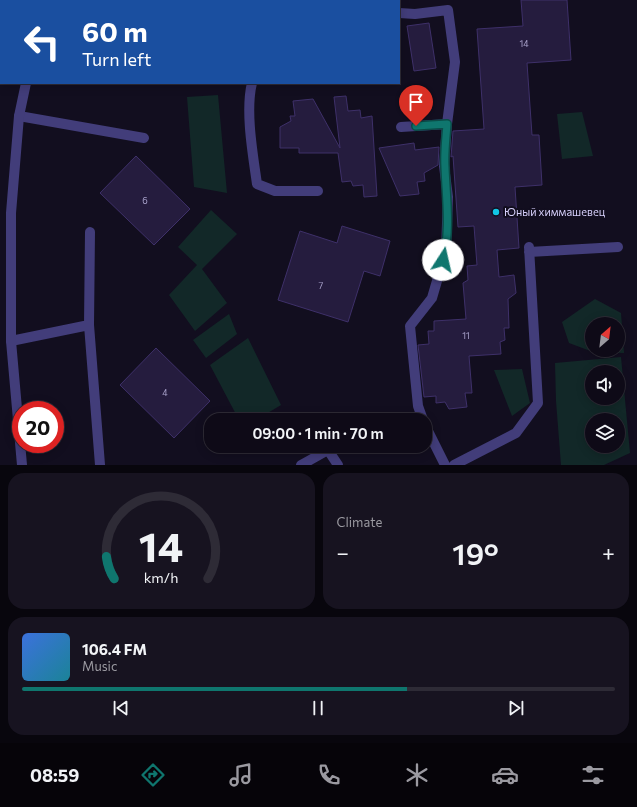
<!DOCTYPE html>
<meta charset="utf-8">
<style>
body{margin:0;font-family:Commissioner,sans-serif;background:#171320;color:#f1f3f6;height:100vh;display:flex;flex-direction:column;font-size:15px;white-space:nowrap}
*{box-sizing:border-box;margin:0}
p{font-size:13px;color:#9b9aa1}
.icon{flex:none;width:22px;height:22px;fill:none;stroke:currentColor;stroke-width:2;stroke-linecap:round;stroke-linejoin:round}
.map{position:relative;height:465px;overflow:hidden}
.side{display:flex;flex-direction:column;gap:8px;padding:8px;background:#08060d;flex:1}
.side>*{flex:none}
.banner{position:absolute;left:0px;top:0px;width:400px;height:84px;box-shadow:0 2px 10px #0003,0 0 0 1px #2e2b36;background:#1a4fa0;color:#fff;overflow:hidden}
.needle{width:26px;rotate:28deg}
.controls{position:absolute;left:585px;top:317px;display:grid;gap:8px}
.controls a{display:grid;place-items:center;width:40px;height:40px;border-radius:50%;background:#0e0a17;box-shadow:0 2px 10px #0003,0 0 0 1px #2e2b36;font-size:20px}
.speed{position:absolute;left:12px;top:401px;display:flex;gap:8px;font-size:20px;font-weight:700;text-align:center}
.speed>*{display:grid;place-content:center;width:52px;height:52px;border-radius:50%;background:#0e0a17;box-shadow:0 2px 10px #0003,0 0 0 1px #2e2b36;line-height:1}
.speed .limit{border:6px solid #d22;background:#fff;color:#111}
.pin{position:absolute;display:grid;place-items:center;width:34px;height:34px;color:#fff;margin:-41px -17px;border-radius:50% 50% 50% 0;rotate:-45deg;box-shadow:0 0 4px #0007}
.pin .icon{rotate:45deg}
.me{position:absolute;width:44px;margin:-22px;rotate:10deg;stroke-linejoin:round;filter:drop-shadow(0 0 3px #0008)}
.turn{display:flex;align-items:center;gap:14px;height:84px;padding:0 16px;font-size:18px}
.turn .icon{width:52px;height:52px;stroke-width:2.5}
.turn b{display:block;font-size:28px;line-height:34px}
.big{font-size:30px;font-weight:600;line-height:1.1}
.side .widget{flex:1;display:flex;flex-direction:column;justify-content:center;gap:6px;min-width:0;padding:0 14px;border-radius:16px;background:#171320}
.side .dial{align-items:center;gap:0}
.dial svg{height:104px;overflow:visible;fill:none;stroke:#2e2b36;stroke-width:7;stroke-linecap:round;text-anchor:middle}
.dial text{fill:#f1f3f6;stroke:none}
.song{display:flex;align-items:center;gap:12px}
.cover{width:48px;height:48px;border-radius:6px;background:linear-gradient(135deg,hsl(220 70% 55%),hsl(190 70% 35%))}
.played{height:4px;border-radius:2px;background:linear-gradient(90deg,#0f766e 65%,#2e2b36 65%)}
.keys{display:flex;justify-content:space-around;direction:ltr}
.heat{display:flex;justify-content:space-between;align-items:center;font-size:22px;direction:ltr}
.side .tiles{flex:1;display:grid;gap:8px;grid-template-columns:1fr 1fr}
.widget:last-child{grid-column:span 2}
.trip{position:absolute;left:204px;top:413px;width:228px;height:40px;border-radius:16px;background:#0e0a17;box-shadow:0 2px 10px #0003,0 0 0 1px #2e2b36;font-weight:600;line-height:40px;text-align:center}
.menu{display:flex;height:64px;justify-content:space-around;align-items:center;background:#060409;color:#9b9aa1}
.menu .icon{width:28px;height:28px}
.menu .selected{color:#0f766e}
.menu b{font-size:18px;color:#f1f3f6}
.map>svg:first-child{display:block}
.green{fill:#122828;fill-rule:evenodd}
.building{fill:#251c3e;stroke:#3e3069}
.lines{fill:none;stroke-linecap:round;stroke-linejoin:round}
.lane{stroke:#423d7a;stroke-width:10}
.street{stroke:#423d7a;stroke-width:10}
.route-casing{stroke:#0a4d48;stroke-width:10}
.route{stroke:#0f766e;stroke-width:7}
.poi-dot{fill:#12c6e5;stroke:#120e1f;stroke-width:1.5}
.labels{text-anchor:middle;stroke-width:4;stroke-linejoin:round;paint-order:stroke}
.number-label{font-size:9px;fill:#aaa3cc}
.poi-label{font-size:11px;fill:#d7d0fb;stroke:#120e1f;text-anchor:start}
</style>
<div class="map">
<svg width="637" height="465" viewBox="0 0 637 465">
<rect width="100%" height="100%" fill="#120e1f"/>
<path class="green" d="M218 95 227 193 194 187 187 97Z
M582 112 593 156 562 159 557 114Z
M211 210 237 234 202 269 227 303 195 331 169 295 197 265 178 247Z
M595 299 621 313 624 353 593 352 569 343 562 322ZM592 324H618V350H592Z
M229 314 237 334 206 358 193 340Z
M248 338 281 405 256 420H239L210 365Z
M621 357 630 453 604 465H561L556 401 555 363ZM592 372H618V398H592ZM592 420H618V446H592Z
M522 369 530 403 512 416 494 370Z"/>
<path class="building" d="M521 0H567L571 60 527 63 532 135H539L542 185 515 187 519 248 497 250 499 277 514 275 516 293 508 299 509 328H504L505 340 500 342 501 354 469 356 472 393H465L467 407 449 409 445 402 436 403V396L424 397 418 345 429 344 428 331H434V321L466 319 463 283 468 280 467 266 477 265 474 226 458 227 453 156 451 157 453 131 484 129 477 29 523 26Z
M429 23 436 68 414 71 407 26Z
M346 96 348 111 360 110 361 118 372 116 377 196 364 197 363 185 353 186 351 181 342 182 338 153H299V148H280V127L291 121 290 116H295L293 101 313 99 340 148 334 97Z
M414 143 415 150 439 147 438 165 424 173 425 181 417 182 419 194 400 196 379 148Z
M136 156 190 209 154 245 100 193Z
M342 226 390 241 380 276 364 271 348 322 278 300 300 231 337 243Z
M156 348 210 401 174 438 120 385Z"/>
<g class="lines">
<path class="lane" d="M374 0 375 1
M294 1 295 0
M399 13 415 14 448 10 455 62 447 124 444 166 448 197 446 250 432 298 410 326 418 406 423 420
M252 83C245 111 253 155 257 184L275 191H318
M19 116 144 138
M401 127 447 124
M529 252 618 247
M89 325 100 465
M11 341 89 325 90 232
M425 425 445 465
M301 465 328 450 338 465
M454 465 516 433 538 403 529 247"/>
<path class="street" d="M57 1V0
M22 465 11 341V213L19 116 26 83"/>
</g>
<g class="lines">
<g class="route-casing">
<path id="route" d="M416 126 447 124C446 138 444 153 445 167 446 197 451 230 443 260"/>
</g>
<use href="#route" class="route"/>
</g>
<circle class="poi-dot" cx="496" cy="212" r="4"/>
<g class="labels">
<g class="number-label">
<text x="524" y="47">14</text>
<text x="145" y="204">6</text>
<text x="321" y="289">7</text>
<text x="466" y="339">11</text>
<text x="165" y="396">4</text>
</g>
<g class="poi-label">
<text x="504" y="216">Юный химмашевец</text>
</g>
</g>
</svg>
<div class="controls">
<a><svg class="needle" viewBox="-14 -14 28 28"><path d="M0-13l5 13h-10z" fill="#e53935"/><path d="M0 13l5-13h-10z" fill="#9b9aa1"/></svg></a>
<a><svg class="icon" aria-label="sound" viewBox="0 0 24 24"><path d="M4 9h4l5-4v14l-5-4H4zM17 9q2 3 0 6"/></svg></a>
<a><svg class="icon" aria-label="layers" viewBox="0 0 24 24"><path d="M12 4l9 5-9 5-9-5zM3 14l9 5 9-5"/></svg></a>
</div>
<div class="speed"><div class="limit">20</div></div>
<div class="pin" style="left:416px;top:126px;background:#d93025"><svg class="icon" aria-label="arrive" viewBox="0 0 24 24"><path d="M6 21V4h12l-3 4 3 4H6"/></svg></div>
<svg class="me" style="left:443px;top:260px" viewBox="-20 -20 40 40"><circle r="19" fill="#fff"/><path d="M0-13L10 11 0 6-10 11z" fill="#0f766e"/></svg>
<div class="trip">09:00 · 1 min · 70 m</div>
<div class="banner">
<div class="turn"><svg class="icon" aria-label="left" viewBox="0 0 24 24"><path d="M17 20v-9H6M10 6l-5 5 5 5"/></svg><div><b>60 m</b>Turn left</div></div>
</div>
</div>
<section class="side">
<div class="tiles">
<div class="widget dial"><svg viewBox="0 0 100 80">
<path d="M14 69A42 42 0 1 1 86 69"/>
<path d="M14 69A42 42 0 0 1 8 52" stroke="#0f766e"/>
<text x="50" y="56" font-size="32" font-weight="700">14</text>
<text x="50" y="72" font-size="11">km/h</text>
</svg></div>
<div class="widget"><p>Climate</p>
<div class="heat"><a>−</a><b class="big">19°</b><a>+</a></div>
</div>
<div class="widget">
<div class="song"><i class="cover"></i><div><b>106.4 FM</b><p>Music</p></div></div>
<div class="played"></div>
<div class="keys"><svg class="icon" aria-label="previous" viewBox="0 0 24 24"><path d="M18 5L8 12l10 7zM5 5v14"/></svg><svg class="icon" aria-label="pause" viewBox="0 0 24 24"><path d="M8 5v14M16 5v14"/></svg><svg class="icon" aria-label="next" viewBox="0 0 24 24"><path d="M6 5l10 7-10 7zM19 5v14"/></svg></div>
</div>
</div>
</section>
<nav class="menu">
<b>08:59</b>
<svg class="icon selected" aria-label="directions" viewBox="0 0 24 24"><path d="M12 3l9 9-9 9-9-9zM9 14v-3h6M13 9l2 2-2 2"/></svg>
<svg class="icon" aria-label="music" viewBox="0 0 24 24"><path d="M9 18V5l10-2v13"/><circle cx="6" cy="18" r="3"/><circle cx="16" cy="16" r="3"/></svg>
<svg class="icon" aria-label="phone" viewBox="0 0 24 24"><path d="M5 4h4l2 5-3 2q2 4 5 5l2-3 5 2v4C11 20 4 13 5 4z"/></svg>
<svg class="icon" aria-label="climate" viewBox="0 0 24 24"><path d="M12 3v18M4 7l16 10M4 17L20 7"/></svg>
<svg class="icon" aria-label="car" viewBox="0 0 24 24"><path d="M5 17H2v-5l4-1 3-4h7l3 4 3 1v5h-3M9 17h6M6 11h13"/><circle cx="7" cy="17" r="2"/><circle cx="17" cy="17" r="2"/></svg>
<svg class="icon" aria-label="filters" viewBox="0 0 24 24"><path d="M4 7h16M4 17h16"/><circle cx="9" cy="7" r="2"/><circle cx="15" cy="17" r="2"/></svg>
</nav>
